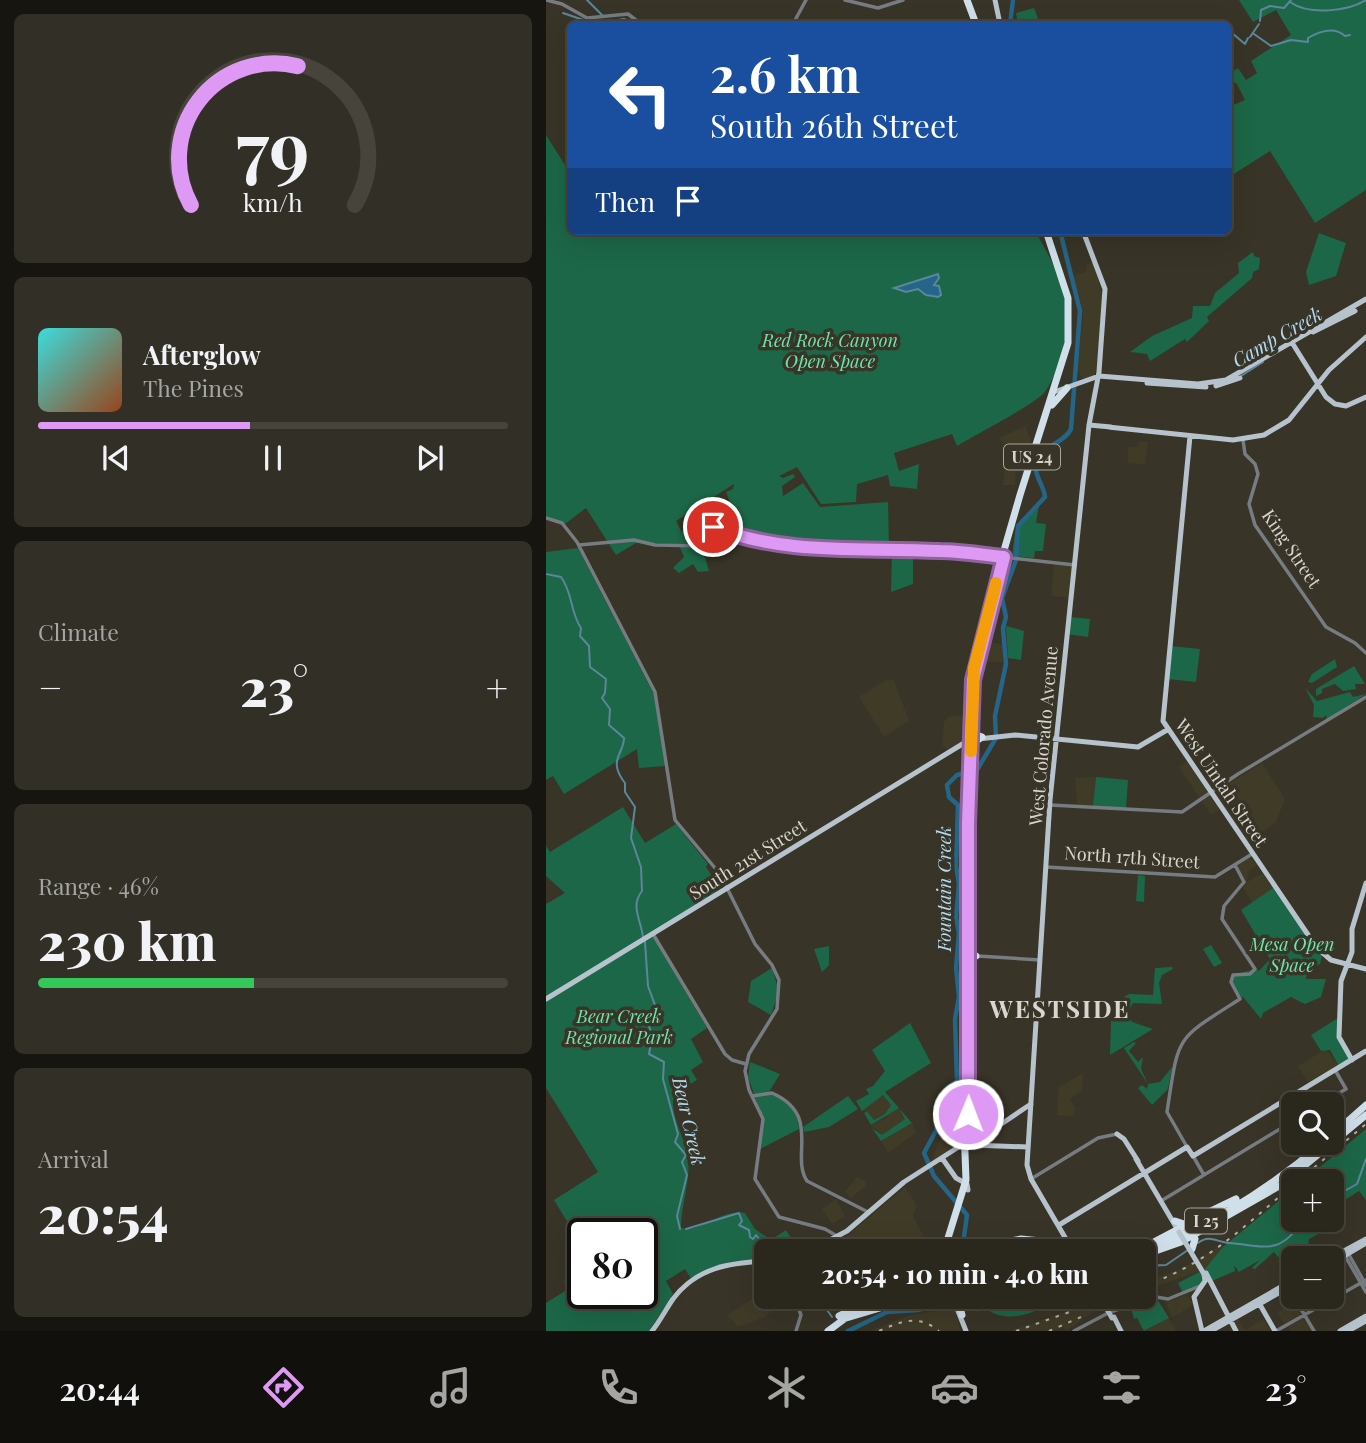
<!DOCTYPE html>
<meta charset="utf-8">
<style>
body{margin:0;font-family:"Playfair Display",serif;background:#322f26;color:#f1f3f6;height:100vh;display:flex;flex-direction:column;font-size:26px;white-space:nowrap}
*{box-sizing:border-box;margin:0}
p{font-size:23px;color:#a5a5a4}
.icon{flex:none;width:38px;height:38px;fill:none;stroke:currentColor;stroke-width:2;stroke-linecap:round;stroke-linejoin:round}
.map{position:relative;flex:1;overflow:hidden}
.drawer{display:flex;flex-direction:column;gap:14px;padding:14px;background:#171510;width:546px}
.drawer>*{flex:none}
.guide{position:absolute;left:21px;top:21px;width:665px;height:214px;border-radius:10px;box-shadow:0 7px 28px #0002,0 0 0 2px #46443b;background:#1a4fa0;color:#fff;overflow:hidden}
.buttons{position:absolute;left:735px;top:1092px;display:grid;gap:14px}
.buttons a{display:grid;place-items:center;width:63px;height:63px;border-radius:10px;background:#2a271d;box-shadow:0 7px 28px #0002,0 0 0 2px #46443b;font-size:35px}
.speed{position:absolute;left:21px;top:1218px;display:flex;gap:14px;font-size:35px;font-weight:700;text-align:center}
.speed>*{display:grid;place-content:center;width:91px;height:91px;border-radius:50%;background:#2a271d;box-shadow:0 7px 28px #0002,0 0 0 2px #46443b;line-height:1}
.speed .limit{border:4px solid #111;border-radius:10px;background:#fff;color:#111}
.pin{position:absolute;display:grid;place-items:center;width:60px;height:60px;color:#fff;margin:-30px;border:4px solid #fff;border-radius:50%;box-shadow:0 2px 7px #0007}
.me{position:absolute;width:77px;margin:-38px;rotate:1deg;stroke-linejoin:round;filter:drop-shadow(0 0 5px #0008)}
.turn{display:flex;align-items:center;gap:24px;height:147px;padding:0 28px;font-size:32px}
.turn .icon{width:91px;height:91px;stroke-width:2.5}
.turn b{display:block;font-size:49px;line-height:60px}
.then{display:flex;align-items:center;height:66px;padding:0 28px;background:#0003;gap:14px;font-size:26px}
.big{font-size:52px;font-weight:800;line-height:1.1}
.drawer .widget{flex:1;display:flex;flex-direction:column;justify-content:center;gap:10px;min-width:0;padding:0 24px;border-radius:10px;background:#322f26}
.drawer .dial{align-items:center;gap:0}
.dial svg{height:182px;overflow:visible;fill:none;stroke:#46443b;stroke-width:7;stroke-linecap:round;text-anchor:middle}
.dial text{fill:#f1f3f6;stroke:none}
.song{display:flex;align-items:center;gap:21px}
.cover{width:84px;height:84px;border-radius:10px;background:linear-gradient(135deg,hsl(180 70% 55%),hsl(20 70% 35%))}
.played{height:7px;border-radius:4px;background:linear-gradient(90deg,#dd99f3 45%,#46443b 45%)}
.keys{display:flex;justify-content:space-around;direction:ltr}
.heat{display:flex;justify-content:space-between;align-items:center;font-size:38px;direction:ltr}
.charge{height:10px;border-radius:5px;background:linear-gradient(90deg,#34c759 46%,#46443b 0)}
.trip{position:absolute;left:208px;top:1239px;width:402px;height:70px;border-radius:10px;background:#2a271d;box-shadow:0 7px 28px #0002,0 0 0 2px #46443b;font-weight:800;line-height:70px;text-align:center}
.menu{display:flex;height:112px;justify-content:space-around;align-items:center;background:#11100c;color:#a5a5a4}
.menu .icon{width:49px;height:49px}
.menu .active{color:#dd99f3}
.menu b{font-size:32px;color:#f1f3f6}
main{display:flex;flex:1;min-height:0}
.map>svg:first-child{display:block}
.built{fill:#403b27}
.green{fill:#1c6747}
.water{fill:#256587;stroke:#5b879c;stroke-width:2}
.lines{fill:none;stroke-linecap:round;stroke-linejoin:round}
.stream{stroke:#5b879c;stroke-width:2}
.river{stroke:#256587;stroke-width:4.5}
.minor{stroke:#767c81;stroke-width:3.5}
.major{stroke:#b6c3cd;stroke-width:5}
.highway{stroke:#d0e0eb;stroke-width:7}
.rail{stroke:#b2b0a7;stroke-width:2;stroke-dasharray:3.5 7;stroke-linecap:butt}
.major-bridge{stroke:#b6c3cd;stroke-width:5}
.highway-bridge{stroke:#d0e0eb;stroke-width:7}
.route-casing{stroke:#90639e;stroke-width:18}
.route{stroke:#dd99f3;stroke-width:12}
.slow{stroke:#f59e0b;stroke-width:12}
.labels{text-anchor:middle;stroke-width:7;stroke-linejoin:round;paint-order:stroke}
.shield{fill:#383427;stroke:#a8a59c;stroke-width:2}
.shield-label{font-size:16px;font-weight:bold;fill:#d8d6ce}
.park-label{font-size:18px;font-style:italic;fill:#6de5ad;stroke:#383427}
.street-label{font-size:18px;fill:#d8d6ce;stroke:#383427}
.water-label{font-size:19px;font-style:italic;fill:#b3daf3;stroke:#383427}
.district-label{font-size:24px;font-weight:bold;letter-spacing:2px;fill:#d8d6ce;stroke:#383427}
</style>
<main>
<section class="drawer">
<div class="widget dial"><svg viewBox="0 0 100 80">
<path d="M14 69A42 42 0 1 1 86 69"/>
<path d="M14 69A42 42 0 0 1 61 8" stroke="#dd99f3"/>
<text x="50" y="56" font-size="32" font-weight="700">79</text>
<text x="50" y="72" font-size="11">km/h</text>
</svg></div>
<div class="widget">
<div class="song"><i class="cover"></i><div><b>Afterglow</b><p>The Pines</p></div></div>
<div class="played"></div>
<div class="keys"><svg class="icon" aria-label="previous" viewBox="0 0 24 24"><path d="M18 5L8 12l10 7zM5 5v14"/></svg><svg class="icon" aria-label="pause" viewBox="0 0 24 24"><path d="M8 5v14M16 5v14"/></svg><svg class="icon" aria-label="next" viewBox="0 0 24 24"><path d="M6 5l10 7-10 7zM19 5v14"/></svg></div>
</div>
<div class="widget"><p>Climate</p>
<div class="heat"><a>−</a><b class="big">23°</b><a>+</a></div>
</div>
<div class="widget"><p>Range · 46%</p><b class="big">230 km</b><div class="charge"></div></div>
<div class="widget"><p>Arrival</p><b class="big">20:54</b></div>
</section>
<div class="map">
<svg width="820" height="1331" viewBox="0 0 820 1331">
<rect width="100%" height="100%" fill="#383427"/>
<path class="built" d="M548 262 556 295 551 369 547 377 538 380 531 370 537 314 527 276 541 271 540 265Z
M479 426 485 440 482 451 473 450 471 454 469 485H457L461 450 453 438Z
M593 441 602 442 599 465 582 463V447H592Z
M508 564 526 565 524 598 505 596Z
M440 640 456 645 457 662H434Z
M340 680H348L363 721 338 737 313 697Z
M403 716H421L420 739 402 750 396 745 398 722Z
M643 760 659 782 666 777 673 786 662 793 674 809 665 815 633 767Z
M716 763 739 799 730 822 701 843 668 793Z
M550 777 547 806 531 805 529 778Z
M703 857 711 865 703 871 701 882 717 873 727 888 706 903 697 887 699 879 690 866Z
M780 1049 793 1066 763 1084 752 1066Z
M537 1073 536 1091 524 1099 530 1109 526 1116 511 1115 513 1087Z
M337 1094 345 1105 339 1114 328 1120 321 1111H316Z
M351 1106 359 1119 336 1135 325 1125 337 1120Z
M416 1108 415 1143 385 1162 405 1113Z
M366 1123 370 1133 342 1153 335 1141Z
M311 1177 319 1181 320 1186 305 1198 299 1192Z
M359 1187 371 1206 367 1216 377 1235 350 1251H271L295 1241Z
M290 1199 299 1216 286 1224 276 1209Z
M675 1245 677 1247 660 1269 608 1287 611 1293 608 1296 570 1310H566L562 1303 557 1305 520 1331 518 1327 506 1331H464L562 1297H598L599 1282 635 1269Z
M219 1286 220 1297H229L233 1304 219 1317 192 1327 182 1315 206 1299Z
M641 1295 648 1304 626 1318 619 1302Z
M277 1297H323L288 1310Z
M750 1302 756 1313 738 1324 731 1312Z
M409 1308 414 1331H324L364 1315Z
M758 1317 766 1331H744L742 1327Z
M623 1318 630 1331H600Z
M692 1318 699 1330 718 1319 725 1331H693L687 1321Z"/>
<path class="green" d="M693 0H820V190L769 223 724 151 683 177V107L699 100 691 84 683 79V74L692 68 700 80 711 73 705 61 745 35 730 10 707 22Z
M488 8 494 24H472L470 13Z
M0 135 24 173V231H489C502 253 517 280 520 305 524 331 514 373 498 393 487 405 429 435 411 446L406 434 348 453 353 471 373 464 371 489 344 486 342 475 311 484 310 502 275 504 251 467 233 476 237 478 247 474 249 477 236 486 237 496 257 483 274 507 342 502 343 549 257 548 213 541 160 525 162 518 187 510 180 492 187 489 188 484 130 521 135 531 154 534 164 544 90 543 70 555 40 508 19 524 0 517Z
M773 233 800 243 790 276 763 285 760 272Z
M707 252 708 256 714 258 713 269 707 272 706 278 661 317 663 321 641 342 639 339 604 361 601 354 584 352 606 336 646 318 647 306H664L669 293 693 273 692 263Z
M493 505 490 523 500 524 497 551H489L488 558 466 556C471 523 466 525 493 505Z
M133 545 156 546 163 571 152 572 147 564 133 573 127 568 138 557Z
M32 548 109 696 119 766 93 768 91 749 18 794 7 776 0 780V552Z
M346 552H367V584L345 592Z
M523 617 544 619 542 637 521 634Z
M460 626 478 631 475 660 462 658Z
M625 646 654 649 650 682 622 679Z
M789 659 791 667 766 683 762 682 766 674Z
M808 666 819 684H809L810 689 797 691 789 684 776 689V693L770 696V689Z
M759 688 771 701 804 692 807 697 820 694 781 720 780 715 777 718 767 717 768 705Z
M550 777 582 780 580 808 547 806Z
M77 807 99 843 130 824 162 864 160 867 176 891 105 933 161 1028 145 1039 157 1062 145 1070 151 1080 128 1094C123 1116 139 1136 142 1157 145 1181 135 1204 135 1228 157 1233 173 1209 199 1213L209 1229 225 1240 240 1230 253 1251H220V1260L180 1263 146 1280 139 1269 120 1281 127 1294 103 1331H0V1303L22 1289 18 1281 26 1278 37 1265V1293H96V1234H56L50 1224 30 1236 8 1200 52 1172 0 1088V904L19 893 0 876V846L4 852Z
M592 875 599 876 598 902 590 901Z
M727 888 776 956 774 964 761 972 760 979H780L775 997 759 1004 745 997 717 1013 715 1019 698 998 693 996 684 982 686 975 710 969 713 971 724 959 695 910Z
M665 945 676 963 668 967 657 949Z
M283 946V965L276 972 268 949Z
M626 967 627 969 616 975 613 983 616 1004 587 1003 581 1014 586 1022 607 1029 564 1055 565 1021H570V1010L574 1009 578 997 583 994 607 995 609 968Z
M226 968 233 991 225 1015 202 1002 205 981Z
M792 1018V1036L804 1060 793 1066 784 1050 775 1051 765 1035Z
M364 1023 385 1063 339 1092 366 1123 335 1141 326 1128 336 1135 359 1119 353 1108 325 1125 318 1113 321 1111 328 1120 339 1114 345 1105 337 1095 316 1111 310 1101 323 1094 320 1089 327 1086 339 1071 326 1050Z
M588 1042 590 1043 583 1051 592 1062 597 1057 595 1069 602 1084 614 1082 626 1067 622 1089 606 1105 592 1088 596 1085 601 1089 602 1084 578 1048Z
M204 1062 234 1074 223 1092C239 1098 253 1112 253 1129L212 1150 218 1122 202 1077Z
M302 1096 312 1109 283 1127 258 1132 257 1127Z
M820 1129V1200L813 1191 786 1208V1181H757Z
M747 1189V1220H778L774 1233 763 1239 762 1246 758 1249 742 1247 743 1250 732 1257 728 1252 709 1269 706 1268 714 1260 693 1272 688 1265 689 1271 666 1281 658 1278 655 1284 637 1293 632 1283 659 1269 677 1247Z
M427 1297H511C493 1314 457 1326 437 1306L431 1312Z
M611 1299 623 1318 598 1331 591 1318 588 1319 585 1308Z"/>
<path class="water" d="M392 274 393 278 388 285 393 286 395 295 392 297 380 295 372 289 360 292 348 288Z"/>
<g class="lines">
<path class="stream" d="M41 0 58 17
M744 2C764 16 802 11 820 0
M17 13 49 24 78 19 89 24
M714 21 715 10 724 6 738 8 745 0
M708 34 725 46 745 40 762 42V38C774 31 788 26 799 36L804 35
M704 37 713 24
M682 38 686 33 699 44 702 38
M695 376 717 362
M0 574 15 577C27 593 24 612 35 628L34 636 43 646 44 667 60 679 59 693 56 698 64 709 63 725 78 738C78 754 61 760 79 783V792L89 807 85 838 95 867 96 891C84 906 95 920 97 937
M99 942 102 986 110 1008 101 1018 106 1037 103 1054 118 1062 117 1079 132 1134 129 1142 140 1155 136 1162 141 1175 131 1216 134 1229
M786 1198 811 1184 820 1159
M140 1229 193 1213 196 1221 193 1225 203 1230 204 1237 207 1239 210 1235 217 1244 223 1242 238 1251
M652 1243C664 1234 670 1242 683 1243 721 1246 732 1256 758 1220
M598 1266 620 1265 642 1250
M272 1297 286 1317"/>
<path class="river" d="M464 24 467 0
M416 1251 421 1215 388 1176 378 1153 392 1127 402 1087 411 1081 409 1019 413 997 410 968 413 933 410 917 413 884 410 865 412 805 403 797 401 785 411 775 431 770 450 738 449 716 460 664 457 628 460 617 456 598 470 560 472 526 499 497C498 487 491 479 490 470 488 447 518 445 525 429L534 311 514 231
M302 1331 341 1312 372 1310 415 1297"/>
<path class="minor" d="M0 0 16 4 41 18 82 14 95 24
M299 0 332 8 357 0
M247 24 260 0
M697 440 699 454 709 464 712 474 703 504 709 525 780 627 809 643 820 653
M0 518 16 523 31 542 109 692 129 820 174 874 209 944 226 965 233 980 231 1009 203 1054 199 1071 203 1090 217 1119 209 1179 233 1217 279 1229 291 1236
M33 545 88 540 109 545 164 546 166 541 157 534 139 530 161 527 217 543 263 550H394L529 565
M504 805 636 812 692 774 820 697
M500 867 669 877 706 854
M107 934 179 1054 186 1060 200 1064
M432 956 494 960
M206 1096 226 1093C276 1115 244 1156 261 1181L322 1212
M775 1104 800 1089 789 1070
M641 1147 621 1112C633 1034 628 1041 694 999L685 982 687 975 704 974 709 969 676 919 678 906 698 882 689 865
M647 1156 658 1175
M485 1179 552 1138 571 1134
M615 1201 747 1121
M802 1253 820 1285
M798 1254 820 1292
M248 1297 255 1315 250 1331
M748 1297 768 1331
M528 1331 564 1312 610 1297 622 1299 654 1286
M730 1331 820 1280"/>
<path class="major" d="M449 0 454 24
M767 332 809 311
M745 341 780 397 789 404 800 406 820 397
M601 383 660 387
M670 386 694 378
M508 392 553 376 652 384 680 380 820 299
M543 425 565 427
M562 427 687 440 718 435 743 420 783 370 820 337
M644 436 617 721 771 948 785 960 820 969
M0 999 423 740 469 735 592 747 621 730
M806 1060 793 1037 795 981 806 952V929L820 883
M571 1134 578 1139 592 1161
M426 1145 482 1147
M396 1158 410 1178 421 1184 422 1190
M590 1159 633 1232
M513 1225 641 1147 647 1156 820 1051
M524 1246 485 1179 481 1165 504 800 543 425 553 372 559 289 537 231
M263 1251 301 1231 358 1182 411 1148 430 1141 485 1104
M785 1258 820 1239
M786 1263 820 1243
M660 1273 690 1331
M713 1303 729 1331
M412 1311 420 1331
M568 1317 575 1331
M106 1331C114 1321 120 1309 127 1299 151 1267 184 1263 220 1261
M656 1331 648 1297 659 1281 658 1274
M658 1331 747 1280
M665 1331 747 1285
M794 1331 820 1316
M802 1331 820 1321"/>
<path class="highway" d="M421 0 430 24
M506 405 521 388
M426 751 429 742 436 737 428 734 426 724
M423 966 425 958 430 956 425 953 423 946
M423 1130 424 1140 431 1141
M786 1135 820 1105
M629 1221 638 1224 690 1199
M403 1242 407 1251
M604 1244 640 1225
M542 1248 569 1251
M646 1249 649 1239
M398 1251 420 1180 418 1127 424 681 429 651 474 495 522 343V298L500 231
M417 1251 475 1239 515 1243
M450 1251 483 1243
M468 1251 487 1248 526 1251
M565 1251 583 1249
M579 1251C641 1246 730 1183 777 1143
M598 1255 635 1242 735 1185 820 1115
M411 1297 416 1315
M327 1305 347 1297
M293 1316 333 1297
M297 1319 371 1297
M282 1331 301 1317"/>
<path class="rail" d="M752 1181 820 1124
M598 1286C663 1263 696 1228 747 1185
M333 1331C356 1321 372 1314 393 1331
M470 1331 566 1297
M503 1331 535 1317"/>
<path class="major-bridge" d="M633 1232 658 1274
M554 1297 566 1318"/>
<path class="highway-bridge" d="M515 1243 542 1248"/>
</g>
<g class="lines">
<g class="route-casing">
<path id="route" d="M167 527C241 556 316 547 394 551 415 551 437 555 458 557L427 680 422 824V1114"/>
</g>
<use href="#route" class="route"/>
<path class="slow" d="M425 751 428 668 450 583"/>
</g>
<g class="labels">
<g class="shield">
<rect x="458" y="444.5" width="56" height="25" rx="5"/>
<rect x="639" y="1208.5" width="42" height="25" rx="5"/>
</g>
<g class="shield-label">
<text x="486" y="463">US 24</text>
<text x="660" y="1227">I 25</text>
</g>
<g class="park-label">
<text x="284" y="347">Red Rock Canyon<tspan x="284" dy="21">Open Space</tspan></text>
<text x="746" y="951">Mesa Open<tspan x="746" dy="21">Space</tspan></text>
<text x="73" y="1023">Bear Creek<tspan x="73" dy="21">Regional Park</tspan></text>
</g>
<g class="street-label">
<text transform="translate(745 549) rotate(56)" y="6">King Street</text>
<text transform="translate(498 736) rotate(-85)" y="6">West Colorado Avenue</text>
<text transform="translate(675 783) rotate(56)" y="6">West Uintah Street</text>
<text transform="translate(586 858) rotate(4)" y="6">North 17th Street</text>
<text transform="translate(202 860) rotate(-32)" y="6">South 21st Street</text>
</g>
<g class="water-label">
<text transform="translate(731 337) rotate(-30)" y="7">Camp Creek</text>
<text transform="translate(398 889) rotate(-90)" y="7">Fountain Creek</text>
<text transform="translate(143 1121) rotate(77)" y="7">Bear Creek</text>
</g>
<g class="district-label">
<text x="514" y="1018">WESTSIDE</text>
</g>
</g>
</svg>
<div class="buttons">
<a><svg class="icon" aria-label="search" viewBox="0 0 24 24"><circle cx="10" cy="10" r="6"/><path d="M15 15l6 6"/></svg></a>
<a>+</a>
<a>−</a>
</div>
<div class="speed"><div class="limit">80</div></div>
<div class="pin" style="left:167px;top:527px;background:#d93025"><svg class="icon" aria-label="arrive" viewBox="0 0 24 24"><path d="M6 21V4h12l-3 4 3 4H6"/></svg></div>
<svg class="me" style="left:422px;top:1114px" viewBox="-20 -20 40 40"><circle r="17" fill="#dd99f3" stroke="#fff" stroke-width="3"/><path d="M0-11L8 9 0 5-8 9z" fill="#fff"/></svg>
<div class="trip">20:54 · 10 min · 4.0 km</div>
<div class="guide">
<div class="turn"><svg class="icon" aria-label="left" viewBox="0 0 24 24"><path d="M17 20v-9H6M10 6l-5 5 5 5"/></svg><div><b>2.6 km</b>South 26th Street</div></div>
<div class="then">Then<svg class="icon" aria-label="arrive" viewBox="0 0 24 24"><path d="M6 21V4h12l-3 4 3 4H6"/></svg></div>
</div>
</div>
</main>
<nav class="menu">
<b>20:44</b>
<svg class="icon active" aria-label="directions" viewBox="0 0 24 24"><path d="M12 3l9 9-9 9-9-9zM9 14v-3h6M13 9l2 2-2 2"/></svg>
<svg class="icon" aria-label="music" viewBox="0 0 24 24"><path d="M9 18V5l10-2v13"/><circle cx="6" cy="18" r="3"/><circle cx="16" cy="16" r="3"/></svg>
<svg class="icon" aria-label="phone" viewBox="0 0 24 24"><path d="M5 4h4l2 5-3 2q2 4 5 5l2-3 5 2v4C11 20 4 13 5 4z"/></svg>
<svg class="icon" aria-label="climate" viewBox="0 0 24 24"><path d="M12 3v18M4 7l16 10M4 17L20 7"/></svg>
<svg class="icon" aria-label="car" viewBox="0 0 24 24"><path d="M5 17H2v-5l4-1 3-4h7l3 4 3 1v5h-3M9 17h6M6 11h13"/><circle cx="7" cy="17" r="2"/><circle cx="17" cy="17" r="2"/></svg>
<svg class="icon" aria-label="filters" viewBox="0 0 24 24"><path d="M4 7h16M4 17h16"/><circle cx="9" cy="7" r="2"/><circle cx="15" cy="17" r="2"/></svg>
<b>23°</b>
</nav>
